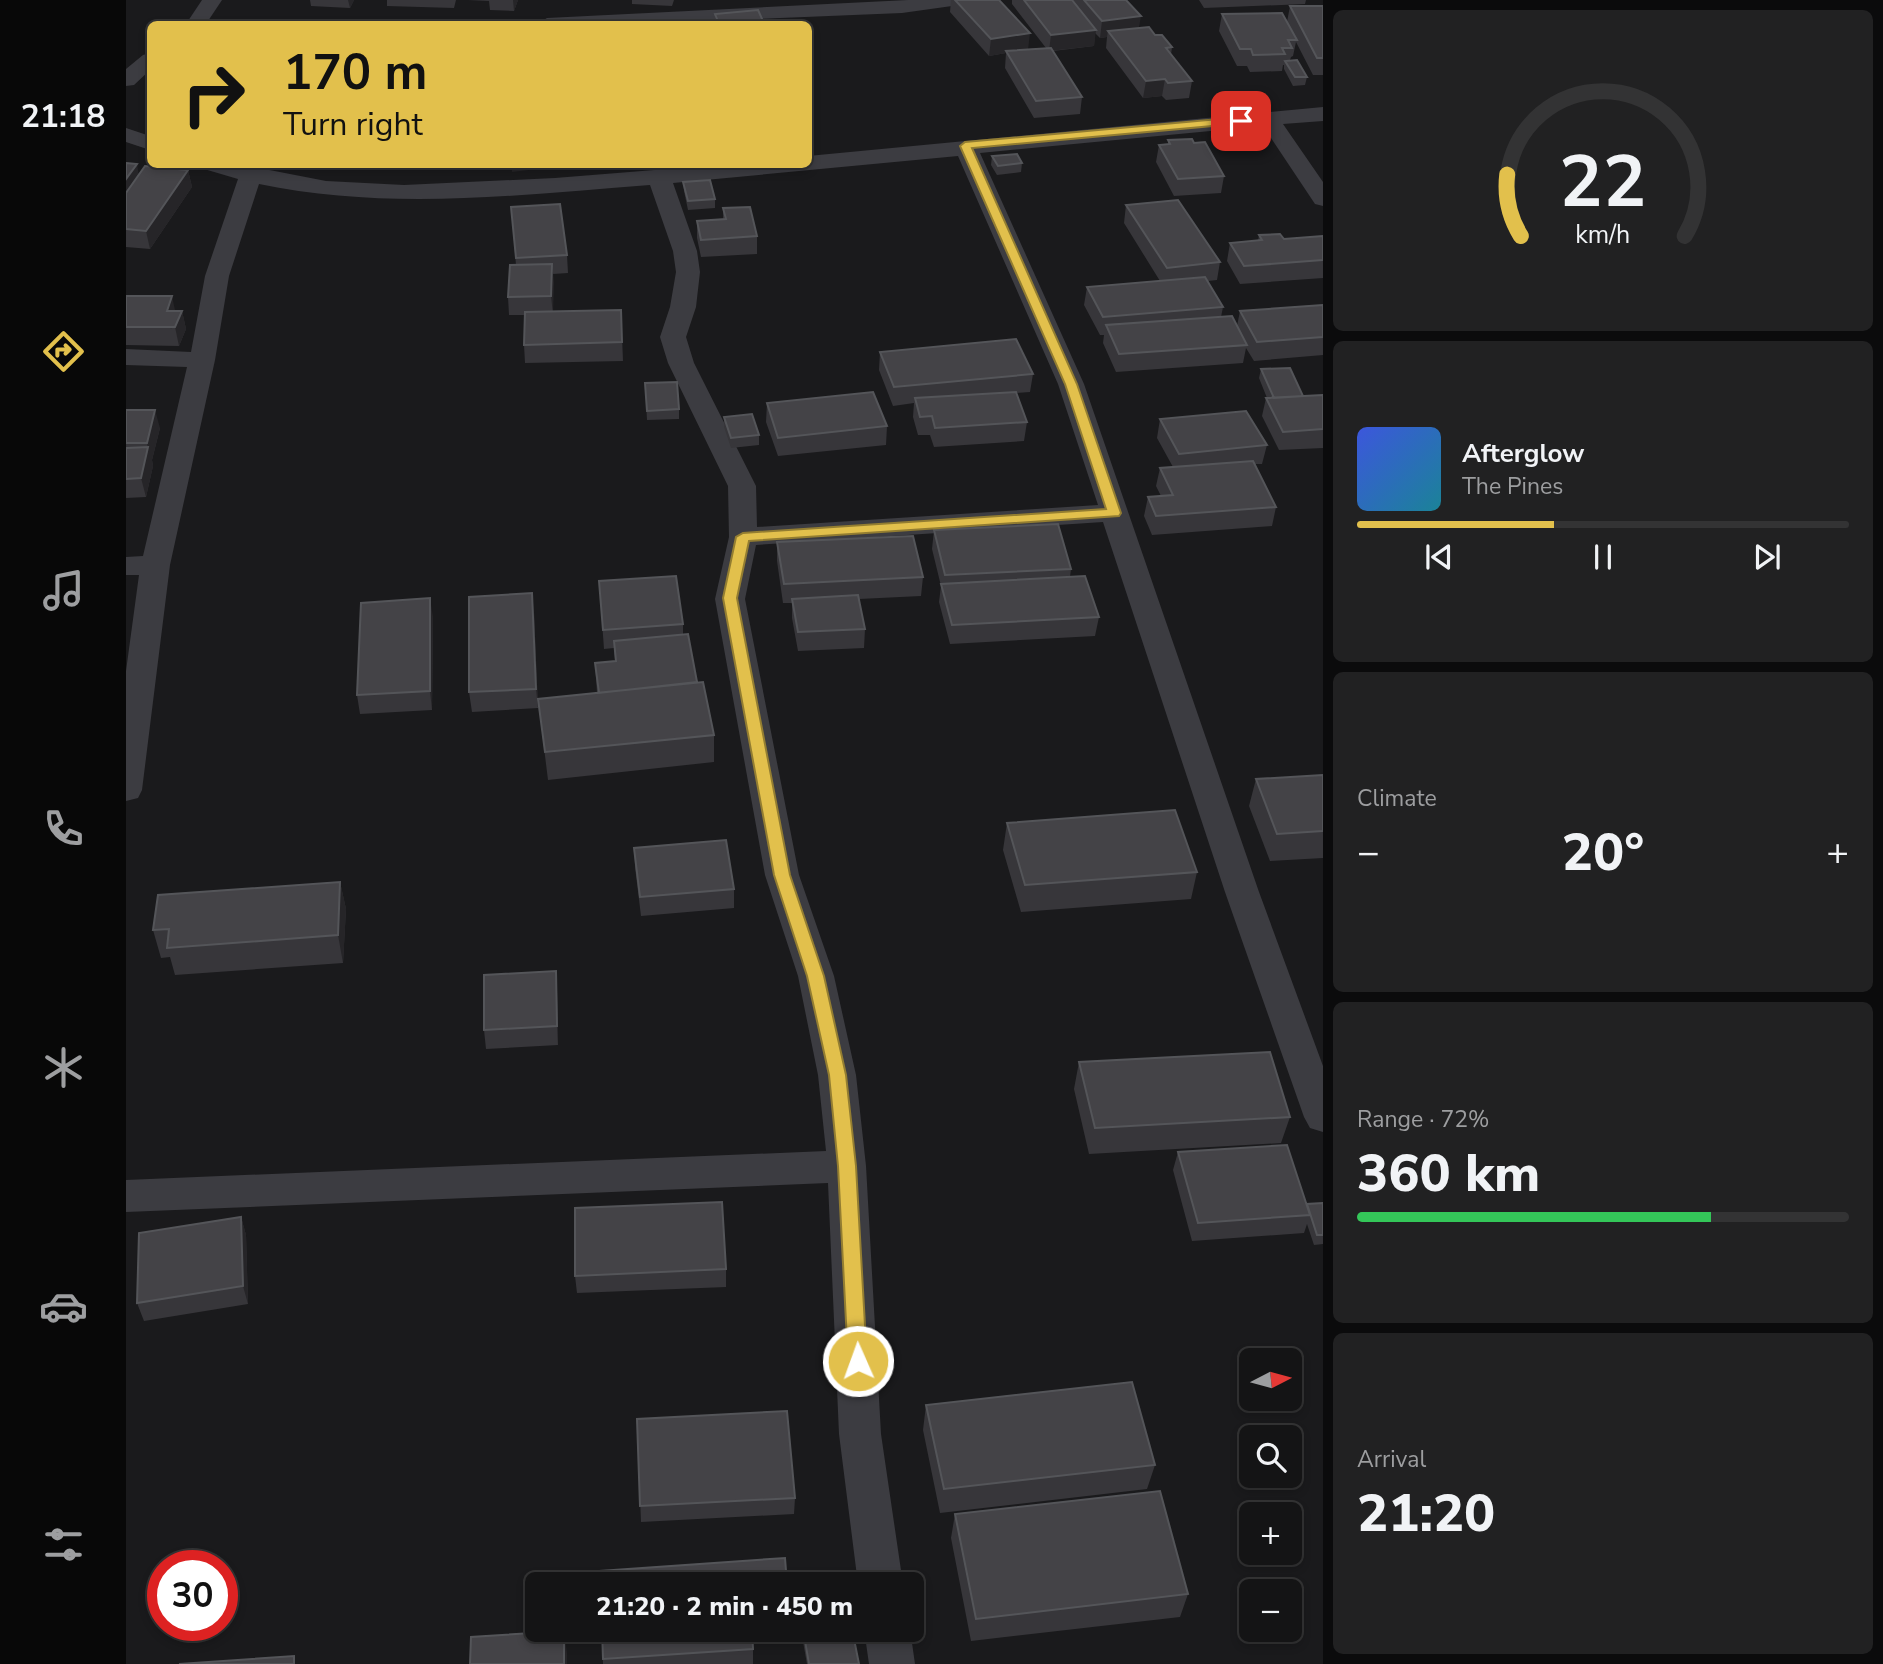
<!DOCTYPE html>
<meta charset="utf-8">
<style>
body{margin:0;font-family:"Nunito Sans",sans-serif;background:#212122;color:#f1f3f6;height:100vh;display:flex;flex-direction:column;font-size:26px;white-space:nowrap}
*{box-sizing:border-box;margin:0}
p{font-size:23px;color:#9d9ea0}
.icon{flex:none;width:38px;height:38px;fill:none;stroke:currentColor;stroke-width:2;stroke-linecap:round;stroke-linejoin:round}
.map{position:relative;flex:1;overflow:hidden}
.sheet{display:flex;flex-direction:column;gap:10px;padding:10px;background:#0b0b0c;width:560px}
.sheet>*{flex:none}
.hud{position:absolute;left:21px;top:21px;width:665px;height:147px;border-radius:10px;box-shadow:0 4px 10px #0003,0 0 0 2px #333334;background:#e2c04c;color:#111;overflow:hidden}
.needle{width:46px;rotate:84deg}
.controls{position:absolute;left:1113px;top:1348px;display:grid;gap:14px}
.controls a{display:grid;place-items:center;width:63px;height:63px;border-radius:10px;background:#141415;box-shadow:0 4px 10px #0003,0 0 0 2px #333334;font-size:35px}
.speed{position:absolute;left:21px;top:1550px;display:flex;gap:14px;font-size:35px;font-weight:700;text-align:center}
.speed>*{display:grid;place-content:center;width:91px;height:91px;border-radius:50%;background:#141415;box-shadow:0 4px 10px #0003,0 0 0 2px #333334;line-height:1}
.speed .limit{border:10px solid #d22;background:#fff;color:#111}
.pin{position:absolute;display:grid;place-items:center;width:60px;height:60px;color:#fff;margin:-30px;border-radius:14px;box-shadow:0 4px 10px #0006}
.me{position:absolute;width:77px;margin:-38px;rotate:358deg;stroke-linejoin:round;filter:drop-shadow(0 0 5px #0008)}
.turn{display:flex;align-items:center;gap:24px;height:147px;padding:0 21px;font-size:32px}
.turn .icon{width:91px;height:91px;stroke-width:2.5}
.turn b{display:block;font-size:49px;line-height:60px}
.big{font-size:52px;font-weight:800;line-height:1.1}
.sheet .tile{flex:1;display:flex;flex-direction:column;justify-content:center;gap:10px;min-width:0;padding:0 24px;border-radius:10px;background:#212122}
.sheet .dial{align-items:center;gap:0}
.dial svg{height:182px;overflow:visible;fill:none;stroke:#333334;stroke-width:7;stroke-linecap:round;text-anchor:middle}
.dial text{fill:#f1f3f6;stroke:none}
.song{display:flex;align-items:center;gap:21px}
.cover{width:84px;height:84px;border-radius:10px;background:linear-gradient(135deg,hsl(230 70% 55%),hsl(190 70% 35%))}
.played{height:7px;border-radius:4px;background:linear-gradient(90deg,#e2c04c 40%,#333334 40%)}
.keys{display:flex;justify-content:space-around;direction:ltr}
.heat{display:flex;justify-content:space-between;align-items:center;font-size:38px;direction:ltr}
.charge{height:10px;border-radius:5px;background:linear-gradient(90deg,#34c759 72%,#333334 0)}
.trip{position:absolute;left:399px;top:1572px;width:399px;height:70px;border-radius:10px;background:#141415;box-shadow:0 4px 10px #0003,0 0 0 2px #333334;font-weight:800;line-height:70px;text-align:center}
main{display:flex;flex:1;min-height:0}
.tab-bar{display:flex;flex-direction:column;width:126px;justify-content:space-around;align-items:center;background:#080808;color:#9d9ea0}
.tab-bar .icon{width:49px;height:49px}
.tab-bar .current{color:#e2c04c}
.tab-bar b{font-size:32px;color:#f1f3f6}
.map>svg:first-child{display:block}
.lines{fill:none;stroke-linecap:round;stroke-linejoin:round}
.street{fill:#3c3c41;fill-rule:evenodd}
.wall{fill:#37363a}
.shaded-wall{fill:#262528}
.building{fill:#444347;stroke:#545559;stroke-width:2}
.route{fill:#e2c04c;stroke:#937d31;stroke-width:2}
</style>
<main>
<nav class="tab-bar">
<b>21:18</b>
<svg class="icon current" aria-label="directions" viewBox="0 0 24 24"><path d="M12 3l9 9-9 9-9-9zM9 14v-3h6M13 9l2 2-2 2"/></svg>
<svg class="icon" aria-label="music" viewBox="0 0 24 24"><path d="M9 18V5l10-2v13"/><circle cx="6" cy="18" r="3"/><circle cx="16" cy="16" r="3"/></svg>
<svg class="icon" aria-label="phone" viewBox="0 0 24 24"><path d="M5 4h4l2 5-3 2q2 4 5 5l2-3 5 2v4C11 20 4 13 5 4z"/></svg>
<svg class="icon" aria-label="climate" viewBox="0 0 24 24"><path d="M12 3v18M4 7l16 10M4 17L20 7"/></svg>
<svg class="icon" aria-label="car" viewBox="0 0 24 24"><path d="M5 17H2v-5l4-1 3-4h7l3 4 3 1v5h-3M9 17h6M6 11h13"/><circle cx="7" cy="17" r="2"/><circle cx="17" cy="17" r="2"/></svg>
<svg class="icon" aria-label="filters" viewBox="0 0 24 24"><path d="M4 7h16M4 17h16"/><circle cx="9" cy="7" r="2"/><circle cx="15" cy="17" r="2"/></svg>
</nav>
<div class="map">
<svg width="1197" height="1664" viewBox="0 0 1197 1664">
<rect width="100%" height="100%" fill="#1a1a1c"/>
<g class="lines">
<path class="street" d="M76 0H96L80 24H60Z
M782 0H836L826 6 776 13 508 24H411L421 18Z
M24 53V70L8 85 0 86V69L17 55Z
M1197 107V121L1157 124 1197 182V206L1189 204 1137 126 854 153 958 384 1133 892 1197 1066V1132L1184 1128 1178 1117 1099 892 977 522 630 545 619 599 673 875 708 976 730 1075 740 1166 755 1434 777 1584H732L713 1434 702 1183 0 1212V1180L700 1151 692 1075 672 976 639 875 589 599 603 537 602 486 542 363 534 337 544 307 550 272 547 251 524 185C395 195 261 211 133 184L103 276 89 360 44 565 16 790 12 798 0 801V671L13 575H0V557L17 556 61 367 0 365V349L65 352 79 276 112 179 78 169 75 164H112L200 181 278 185 429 178 603 164H682V156ZM832 156 932 384 972 505 631 527 630 486 568 363 560 337 570 307 574 272 571 251 547 183Z
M0 128 24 136V150L0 142Z
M738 1629H784L789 1664H743Z"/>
</g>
<path class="wall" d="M184 0H228L224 8 185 6Z
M261 0H330L328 8 261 6Z
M342 0H392L388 11 364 10 363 1Z
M506 0H548L546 6 506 4Z
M825 0H873L902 49 920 48 886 4V0H1000L1013 28 1029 35 1046 47 1045 55 1066 81 1063 98 1040 100 1036 96 1017 98 980 48 981 37 974 38 969 33 968 46 927 51 956 97 954 114 908 118 879 68 880 53 863 56 824 12Z
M1073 0H1180L1179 4 1078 8Z
M1164 6H1197V75H1187L1170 42 1167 56 1165 57 1164 60 1181 77 1179 85 1167 86 1158 69V65H1157L1156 71 1124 72 1121 66H1111L1093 31 1096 14 1161 22Z
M589 14 637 21V24H590Z
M1042 140 1068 143 1098 176 1095 193 1048 196 1030 162 1033 145 1042 144Z
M866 156 896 163 895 172 871 175 865 165Z
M0 163 13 174 62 170 66 187 24 249 0 247Z
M275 164H293L282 169Z
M557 182 589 199V208L562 210 558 191Z
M1000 205 1094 262 1091 280 1082 281 1097 307 1095 317 1111 326 1114 311 1197 305V355L1128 361 1120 348 1117 363 990 372 977 343 978 335H974L958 305 961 287 1034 281 998 223Z
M385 207 441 255 442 273 427 274V311L495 310 497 361 399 363 398 345 399 315H383L382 297 390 265Z
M597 208 631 236V254L575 257 571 238V221L597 219Z
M1133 235 1158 239 1197 236V278L1114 284 1101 261 1104 243 1132 241Z
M0 296 49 311H56L60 329 53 346 0 345Z
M754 352 907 374 904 392 890 393 901 422 898 441 808 447 804 435H792L787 417 788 403 767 406 753 370Z
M1135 369 1177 396 1197 395V448L1153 450 1136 416 1140 398H1141L1133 378Z
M519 383 553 409V419L521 420Z
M641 403 761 426 760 445 652 456 640 422Z
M0 410 34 428 26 460 27 466 20 497 0 498Z
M598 417 633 435V445L605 448 598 427Z
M1034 419 1141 445 1136 464H1129L1150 507 1146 526 1026 535 1018 516 1022 497 1035 496 1030 486 1034 468 1047 467 1031 438Z
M808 530 945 569 944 577 973 617 969 636 824 644 813 602 815 586 806 549Z
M651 542 797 577 795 596 733 599 739 629 738 648 672 651 666 618V603H657L651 561Z
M473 581 557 624V634L588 735V762L422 780 412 699 471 693 469 663 489 661 488 648 478 649Z
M408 612 412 708 346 712 343 692Z
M307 617 306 710 234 714 231 695Z
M1197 775V858L1144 861 1123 806 1130 779Z
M881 823 1071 872 1065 899 895 912 877 850Z
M508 848 608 889V908L515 916 509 867Z
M214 882 220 909 217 963 49 975 44 957 35 958 27 930Z
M430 971 431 990 432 1045 360 1049 358 1030Z
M953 1062 1164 1117 1155 1143 963 1154 948 1089Z
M1052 1152 1181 1204 1197 1203V1244L1188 1245 1181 1224 1178 1233 1066 1241 1047 1170Z
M115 1217 120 1235 122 1304 18 1321 11 1303Z
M600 1269V1287L451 1293 449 1276Z
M800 1405 1029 1465 1021 1489 814 1513 797 1430Z
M511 1419 669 1498 668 1514 515 1522Z
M829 1514 1062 1594 1054 1617 845 1641 825 1538Z
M476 1629 627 1649V1664H477Z
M676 1629 733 1664H681L676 1636Z"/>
<path class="shaded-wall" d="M222 0H228L224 8Z
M387 0H392L388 11Z
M1015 16 1012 33 982 31 981 37 974 38 976 21Z
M970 30 968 46 923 51 925 35Z
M904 33 902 50 880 51V53L863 56 865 39Z
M1039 79 1036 96 1017 98 1020 81Z
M11 164 14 182 0 203V179Z
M281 164H293L282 169Z
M386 164H426L427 167 386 172Z
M62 170 66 187 24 249 20 231Z
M426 264 428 282 427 314 425 296Z
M46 296 50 315 45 329 41 311Z
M56 311 60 329 53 346 49 327Z
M29 410 34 428 26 460 27 466 20 497 15 478 22 449 21 443Z
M406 593 408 612 412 708 410 689Z
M304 598 307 617 306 710 304 691Z
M214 882 220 909 217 963 212 935Z
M430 971 431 990 432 1045 431 1026Z
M115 1217 120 1235 122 1304 117 1286Z
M438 1631 441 1653V1664H438Z"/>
<path class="building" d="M829 0H873L904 33 865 39Z
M898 0H946L970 30 925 35Z
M958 0H1000L1015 16 976 21Z
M1164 6H1197V58H1191Z
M632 10 637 21 593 24 589 14Z
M1156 13 1171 40H1162L1166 48H1156L1159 54 1127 55 1125 49H1114L1096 14Z
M515 22 516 24H495Z
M1023 27 1029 35H1036L1046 47 1040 48 1066 81 1042 83 1039 79 1020 81 982 31Z
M925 48 956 97 910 101 880 51Z
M1171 60 1181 77H1169L1159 61Z
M1066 139 1068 143 1079 142 1098 176 1052 179 1033 145 1044 144 1042 140Z
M891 154 896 163 872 166 866 156Z
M0 163 11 164 0 179Z
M19 166 62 170 20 231 0 229V193Z
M584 180 589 199 562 201 557 182Z
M1052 200 1094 262 1041 268 1000 205Z
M434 204 441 255 390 258 385 207Z
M624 207 631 236 575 240 571 221 600 219 597 208Z
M1154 234 1158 239 1197 236V260L1118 266 1104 243 1136 240 1133 235Z
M426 264 425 296 382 297 384 265Z
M1079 277 1097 307 977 317 961 287Z
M0 296H46L41 311H56L49 327H0Z
M1197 305V337L1131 342 1114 311Z
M495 310 496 342 398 345 399 312Z
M1106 316 1121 345 993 354 980 325Z
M890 339 907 374 768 387 754 352Z
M1164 368 1177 396 1148 398 1135 369Z
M551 382 553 409 521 411 519 383Z
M747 392 761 426 652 438 641 403Z
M890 392 901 422 809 428 806 416 794 417 789 398Z
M1197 395V429L1157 432 1140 398Z
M0 410H29L21 443H0Z
M1120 411 1141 445 1053 454 1034 419Z
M626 414 633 435 605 438 598 417Z
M22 447 15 478 0 479V448Z
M1127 461 1150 507 1030 516 1022 497 1047 495 1034 468Z
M932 524 945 569 819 575 808 530Z
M787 536 797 577 658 584 651 542Z
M550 576 557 624 477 630 473 581Z
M959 576 973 617 826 625 815 584Z
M406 593 410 689 343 692V597Z
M732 595 739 629 672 632 666 599Z
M304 598V691L231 695 235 603Z
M562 634 571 682 473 693 469 663 490 661 488 641Z
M577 682 588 735 419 752 412 699Z
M1197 775V831L1151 834 1130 779Z
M1049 810 1071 872 899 885 881 823Z
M600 840 608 889 514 897 508 848Z
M214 882 212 935 41 948 43 929 27 930 32 895Z
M430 971 431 1026 358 1030V975Z
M1144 1052 1164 1117 969 1128 953 1062Z
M1161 1145 1184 1215 1072 1223 1052 1152Z
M596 1202 600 1269 449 1276V1208Z
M1197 1203V1235H1191L1181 1204Z
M115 1217 117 1286 11 1303 13 1233Z
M1006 1382 1029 1465 818 1489 800 1405Z
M661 1411 669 1498 514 1506 511 1419Z
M1034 1491 1062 1594 850 1619 829 1514Z
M659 1558 661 1584H475L474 1571Z
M476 1629H626L627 1649 477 1659Z
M677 1629H726L733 1664H683Z
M438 1631V1664H344L345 1637Z
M168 1656V1664H53Z"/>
<path class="route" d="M1115 117 1119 118V123L846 148 951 384 995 513 993 516 623 541 611 598 664 875 698 976 720 1075 730 1166 741 1361 739 1367 732 1370 724 1367 722 1361 712 1166 703 1075 681 976 648 875 597 598 610 537 617 533 980 509 939 384 834 146 839 142Z"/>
</svg>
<div class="controls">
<a><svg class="needle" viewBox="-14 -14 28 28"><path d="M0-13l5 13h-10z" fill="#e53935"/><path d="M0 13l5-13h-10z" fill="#9d9ea0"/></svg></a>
<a><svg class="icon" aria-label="search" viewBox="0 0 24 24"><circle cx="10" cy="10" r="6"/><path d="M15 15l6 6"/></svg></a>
<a>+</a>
<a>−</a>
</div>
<div class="speed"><div class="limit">30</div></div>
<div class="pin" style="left:1115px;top:121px;background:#d93025"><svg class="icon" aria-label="arrive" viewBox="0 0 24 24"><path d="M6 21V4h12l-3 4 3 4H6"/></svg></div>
<svg class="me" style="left:732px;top:1361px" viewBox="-20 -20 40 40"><circle r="17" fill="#e2c04c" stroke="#fff" stroke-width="3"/><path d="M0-11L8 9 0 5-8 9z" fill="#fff"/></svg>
<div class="trip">21:20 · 2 min · 450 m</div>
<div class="hud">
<div class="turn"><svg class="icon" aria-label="right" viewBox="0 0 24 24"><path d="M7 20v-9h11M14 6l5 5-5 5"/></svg><div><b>170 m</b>Turn right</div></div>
</div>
</div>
<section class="sheet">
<div class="tile dial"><svg viewBox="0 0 100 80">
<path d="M14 69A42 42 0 1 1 86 69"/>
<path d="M14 69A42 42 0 0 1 8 42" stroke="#e2c04c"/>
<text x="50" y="56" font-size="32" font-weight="700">22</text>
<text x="50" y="72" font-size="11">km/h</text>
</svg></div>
<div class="tile">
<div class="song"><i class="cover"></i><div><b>Afterglow</b><p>The Pines</p></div></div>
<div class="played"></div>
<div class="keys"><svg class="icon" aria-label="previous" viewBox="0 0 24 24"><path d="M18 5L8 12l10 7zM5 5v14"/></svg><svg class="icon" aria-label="pause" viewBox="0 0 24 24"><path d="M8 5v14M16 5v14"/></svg><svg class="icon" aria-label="next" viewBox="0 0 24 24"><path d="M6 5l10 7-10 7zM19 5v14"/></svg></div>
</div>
<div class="tile"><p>Climate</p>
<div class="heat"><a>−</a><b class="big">20°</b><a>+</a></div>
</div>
<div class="tile"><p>Range · 72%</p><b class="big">360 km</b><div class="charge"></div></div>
<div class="tile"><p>Arrival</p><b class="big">21:20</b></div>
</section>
</main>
